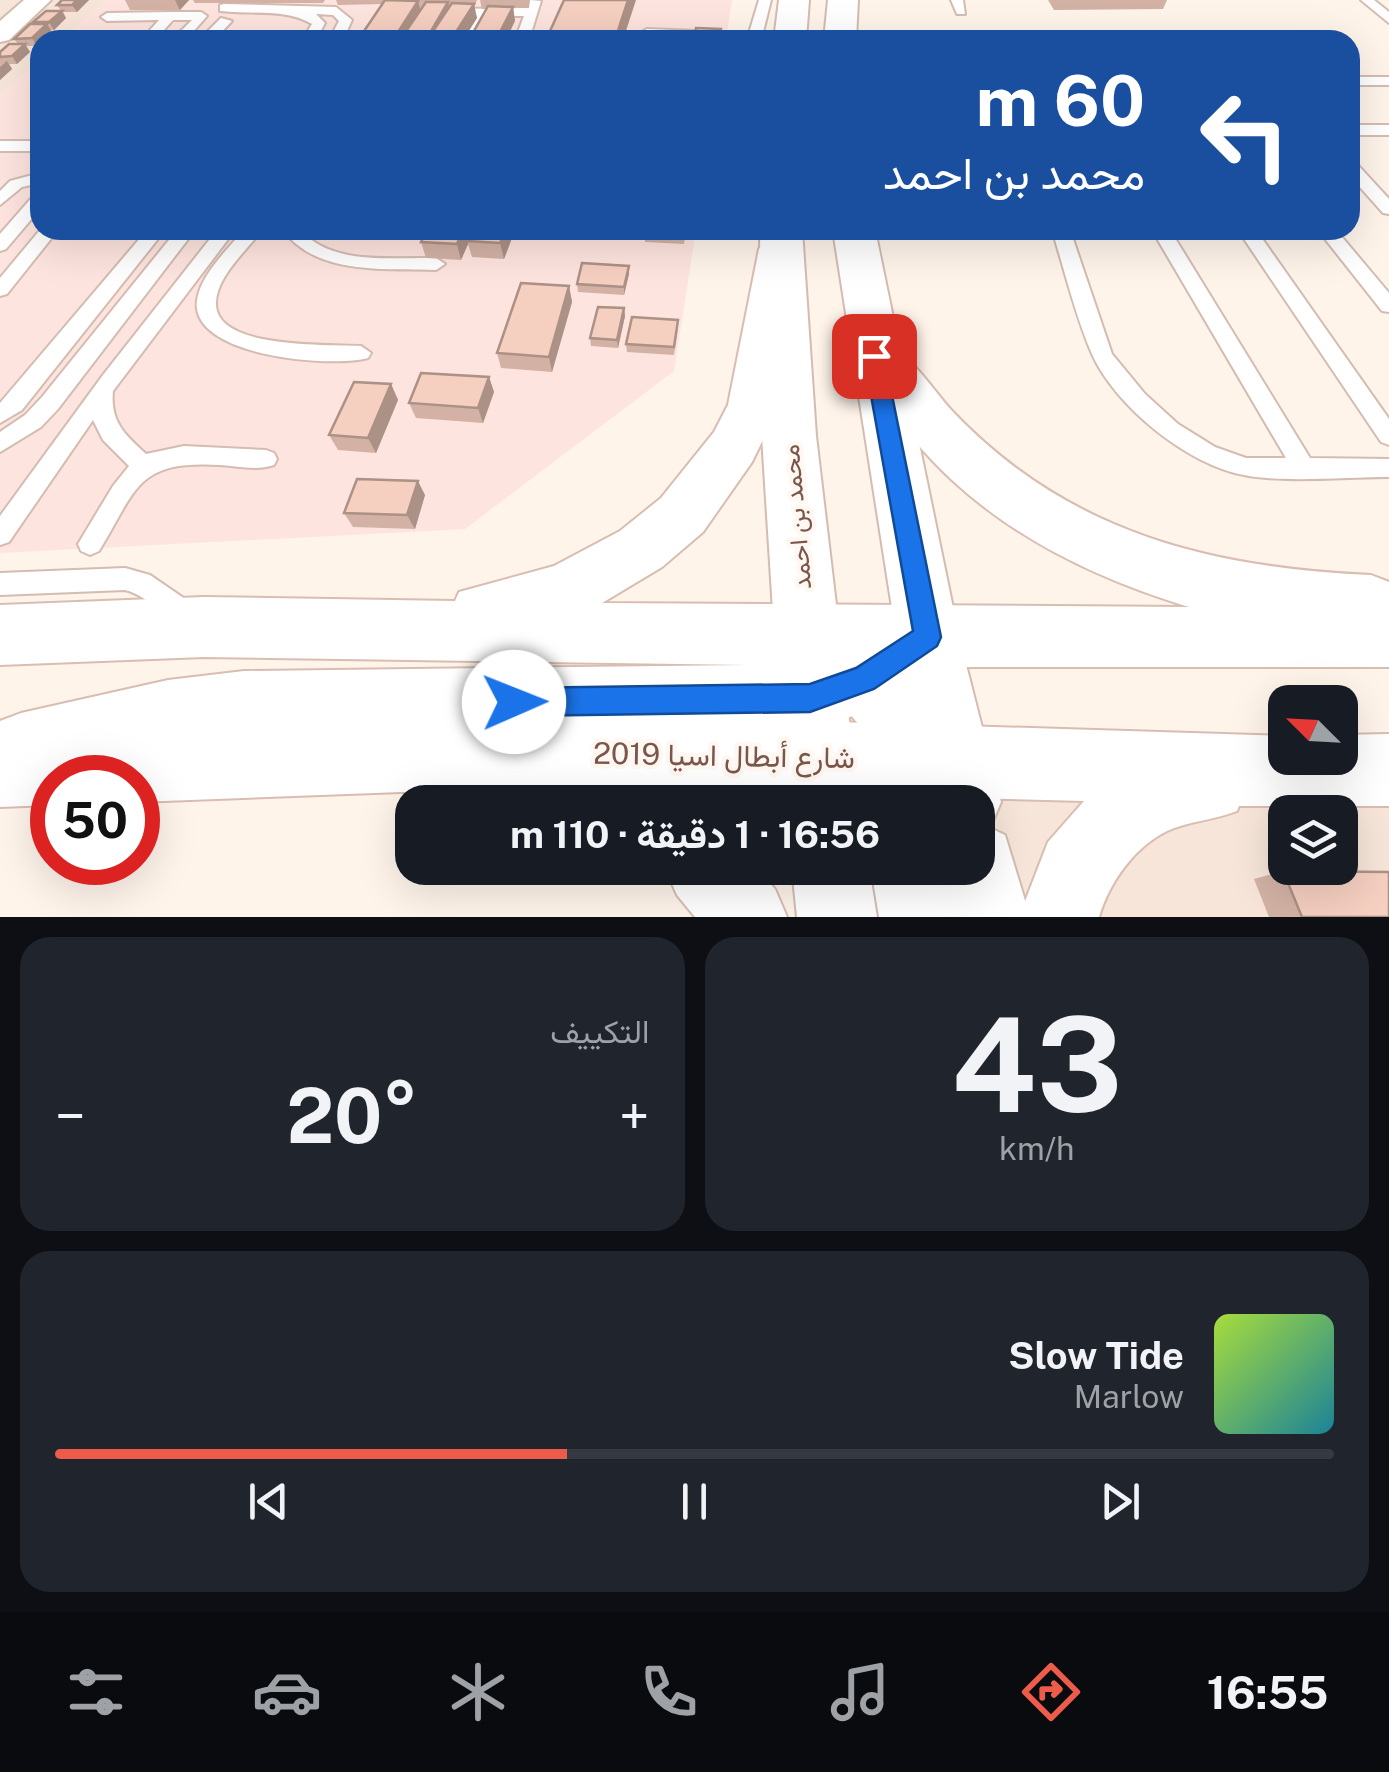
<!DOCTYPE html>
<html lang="ar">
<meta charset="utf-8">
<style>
body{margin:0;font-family:"Public Sans",Vazirmatn,sans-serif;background:#20242c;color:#f1f3f6;direction:rtl;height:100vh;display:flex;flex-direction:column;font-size:38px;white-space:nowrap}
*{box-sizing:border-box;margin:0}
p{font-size:32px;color:#9ea1a6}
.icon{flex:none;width:55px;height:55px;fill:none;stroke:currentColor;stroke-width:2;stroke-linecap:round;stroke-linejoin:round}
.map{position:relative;height:917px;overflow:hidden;direction:ltr}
.drawer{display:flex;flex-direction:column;gap:20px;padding:20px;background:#0d0f14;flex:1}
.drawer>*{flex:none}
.banner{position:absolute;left:30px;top:30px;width:1330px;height:210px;border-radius:30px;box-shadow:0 10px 40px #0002;direction:rtl;background:#1a4fa0;color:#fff;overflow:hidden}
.needle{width:65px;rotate:294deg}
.tools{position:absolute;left:1268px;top:685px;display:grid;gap:20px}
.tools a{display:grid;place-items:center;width:90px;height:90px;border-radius:20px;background:#171b24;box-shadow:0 10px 40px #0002;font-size:50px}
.speed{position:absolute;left:30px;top:755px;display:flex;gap:20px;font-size:50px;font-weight:700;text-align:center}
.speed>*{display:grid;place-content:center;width:130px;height:130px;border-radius:50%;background:#171b24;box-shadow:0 10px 40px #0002;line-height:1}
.speed .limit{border:15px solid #d22;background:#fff;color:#111}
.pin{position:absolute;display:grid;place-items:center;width:85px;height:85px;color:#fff;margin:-42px;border-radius:20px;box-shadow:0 5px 15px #0006}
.me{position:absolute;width:110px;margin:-55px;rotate:89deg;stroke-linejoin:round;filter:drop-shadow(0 0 8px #0008)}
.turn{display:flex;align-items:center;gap:35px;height:210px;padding:0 50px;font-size:45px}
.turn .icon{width:130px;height:130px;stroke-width:2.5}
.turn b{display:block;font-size:70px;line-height:85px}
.big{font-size:75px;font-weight:700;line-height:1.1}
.drawer .tile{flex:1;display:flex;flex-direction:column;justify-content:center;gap:15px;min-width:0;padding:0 35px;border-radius:30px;background:#20242c}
.drawer .dial{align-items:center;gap:0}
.dial b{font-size:130px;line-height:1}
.song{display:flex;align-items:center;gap:30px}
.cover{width:120px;height:120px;border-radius:15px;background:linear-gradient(135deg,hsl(80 70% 55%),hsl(190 70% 35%))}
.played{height:10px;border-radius:5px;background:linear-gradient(90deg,#ed5b4a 40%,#363941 40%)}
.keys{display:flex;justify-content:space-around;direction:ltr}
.heat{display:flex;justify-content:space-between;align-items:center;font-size:55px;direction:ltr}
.drawer .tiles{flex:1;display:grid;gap:20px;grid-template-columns:1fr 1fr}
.tile:last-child{grid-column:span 2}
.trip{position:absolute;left:395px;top:785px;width:600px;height:100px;border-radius:30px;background:#171b24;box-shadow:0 10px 40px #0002;font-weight:700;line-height:100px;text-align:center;direction:rtl}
.menu{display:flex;height:160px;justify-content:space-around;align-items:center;background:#090b0e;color:#9ea1a6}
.menu .icon{width:70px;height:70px}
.menu .active{color:#ed5b4a}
.menu b{font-size:45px;color:#f1f3f6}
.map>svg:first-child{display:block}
.residential{fill:#f6e5d8;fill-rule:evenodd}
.commercial{fill:#fee4de}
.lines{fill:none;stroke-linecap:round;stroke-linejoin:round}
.service-casing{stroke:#d4bcb1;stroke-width:4}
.minor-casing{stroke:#d4bcb1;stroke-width:4}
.tertiary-casing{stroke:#d4bcb1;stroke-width:4}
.secondary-casing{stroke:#d9bdb1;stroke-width:4}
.service{fill:#fff;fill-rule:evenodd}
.minor{fill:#fff;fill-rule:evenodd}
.tertiary{fill:#fff;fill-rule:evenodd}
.secondary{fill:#fff;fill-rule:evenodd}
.wall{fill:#d3b2a5}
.shaded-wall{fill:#ac9186}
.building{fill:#f5cfc0;stroke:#ac9186;stroke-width:2.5}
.route{fill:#1a73e8;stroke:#114b97;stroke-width:2.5}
.labels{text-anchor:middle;stroke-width:9;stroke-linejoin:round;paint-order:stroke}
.street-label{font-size:25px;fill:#7b564b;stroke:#fff8f2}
.near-street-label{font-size:30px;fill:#7b564b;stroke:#fff8f2}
</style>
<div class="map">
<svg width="1389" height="917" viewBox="0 0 1389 917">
<rect width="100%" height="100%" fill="#fef4ea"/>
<path class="residential" d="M0 0H107L62 40H40V60L0 95Z
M927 801H1389V917H948L939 868H978V802ZM1285 812H1340V868H1285Z"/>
<path class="commercial" d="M107 0H732L726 40H62Z
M40 60V230H696L674 371 465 529 0 553V95Z"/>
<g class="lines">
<g class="service-casing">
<path id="service" d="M530 0 541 1 529 40H515L524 16H487L472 40H458L474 16 445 17 439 13 445 9 526 8Z
M759 0H771L761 40 647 37 640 33 647 29 749 33Z
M951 0H963L965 14H957Z
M1361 0H1374L1389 12V23Z
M224 4 336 7 352 20 343 40H329L339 21 333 15 316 14 325 23 316 40H302L312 24C284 8 252 15 220 11V5Z
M170 12H201L207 16 186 40H172L192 20H173L155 40H141L159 20 107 21 101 17 107 13Z
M221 18 232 21 214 40H199Z
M1350 77H1389V85H1350Z
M1350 125H1389V135H1350Z
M0 141H40V151H0Z
M1350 161 1356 163 1389 199V214L1383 213 1350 176Z
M40 173V183L22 187 0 205V191L10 181Z
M40 194V209L6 249 0 251V234L34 195Z
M40 230H58L7 294 0 296V278Z
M147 230H165L22 410 0 423V403Z
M177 230H195L58 409 41 427 0 452V432L25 415 42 397Z
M217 230H235L113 391C110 422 125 435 146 454L184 446 266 450 274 453 277 459 274 465C257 471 237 466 220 465 136 460 137 489 99 551L90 555 81 551 78 544 113 486 129 466 103 440 93 420 9 542 0 545V516L103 375Z
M244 230H262C247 250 217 276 216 302 213 350 329 344 361 346L371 353 368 358C332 368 189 357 197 300 201 274 228 249 244 230Z
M283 230H301C331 266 394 257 436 258L445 264 436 270C385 268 317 276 283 230Z
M1052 230H1070L1112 354 1145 394 1178 424 1215 447 1246 458H1286L1152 230H1170L1310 458 1389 459V477C1348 477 1282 483 1244 475 1188 465 1115 406 1092 354 1075 315 1065 271 1052 230Z
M1238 230H1256L1389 419V445L1381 442Z
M1318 230H1336L1389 293V312L1382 311Z
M125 568 150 575 198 608 202 616 198 624 189 628C166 619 149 596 125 590L0 595V573Z"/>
</g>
<g class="minor-casing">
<path id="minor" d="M24 0H51L9 40 0 42V21Z"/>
</g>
<g class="tertiary-casing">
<path id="tertiary" d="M779 0H809L806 40H774Z
M828 0H858L856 40H824Z
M760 230H802L816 436 837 613 844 610 867 619 902 672 833 230H875L959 637 1001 802 990 828 1005 835 1030 917H879L871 868H978V802H927L923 782 879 748 848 712 859 802H785L762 436Z
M792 868H869L877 917H797Z"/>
</g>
<g class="secondary-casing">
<path id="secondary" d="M781 235 796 239 803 249 780 405 752 462 703 532 662 567 602 603 1189 607C1103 581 1019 542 952 480 916 447 887 406 857 369L849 356 857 343C900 331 927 385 954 413 1069 533 1211 568 1371 575L1389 582V667H937L888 702 837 722 1285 736V758H1340V735L1389 734V806H1239L1237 811C1215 820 1188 821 1167 831 1134 847 1109 883 1099 917H1019L1048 842 1084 801 642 790 647 802H537L509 788 138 802V778H52V805L0 807V721L21 713 168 680 244 671 748 665 204 657 0 665V605L204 597 455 601 459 592 554 566 620 531 661 498 714 432 728 405 759 249 766 239Z
M665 868H756L775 889 787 917H695L677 895Z"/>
</g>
<use href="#service" class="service"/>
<use href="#minor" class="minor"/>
<use href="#tertiary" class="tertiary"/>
<use href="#secondary" class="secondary"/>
</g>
<path class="wall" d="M89 0 77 12H63L66 18 54 30H51L52 32 37 46H26L30 52 17 64H9L12 69 0 80V52L18 44 14 39 34 24 33 22 61 11 57 5Z
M125 0H189L180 10H130Z
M193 0H325L323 3H195Z
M336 0H477L474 8 477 18 463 40H358L383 4 338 5Z
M480 0H530L529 8H513L515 21 486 9H482Z
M1048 0H1167L1163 9 1054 10Z
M370 230H398L396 234 371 233Z
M402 230H515L504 259 472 257 468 244 461 260 426 258 421 242 425 235 404 234Z
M585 230H606L605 233H586Z
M644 230H686L684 244 645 242Z
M629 274 624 295 578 292 577 284Z
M569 286 572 302 552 372 501 368 497 353Z
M624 308 625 316 618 348 591 346 590 338Z
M678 328 674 355 627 352 626 344Z
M489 377 494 392 483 423 416 418 409 403Z
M391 384 398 400 376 453 338 450 329 435Z
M425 495 415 529 353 527 344 513Z
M1283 871 1389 917H1269L1254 879Z"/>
<path class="shaded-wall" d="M77 0H89L77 12 72 5Z
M175 0H189L180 10Z
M628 0H636L623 40H615Z
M418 1 422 16 407 40H393Z
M448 2 452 17 426 40Z
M474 4 477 18 463 40H451Z
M513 7 515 21 506 40H496Z
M62 11 66 18 54 30 49 22Z
M47 24 52 32 43 40H40V43L37 46 32 38Z
M25 44 30 52 17 64 12 56Z
M7 61 12 69 0 80V67Z
M463 230H474L468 241V244L461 260 457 244Z
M506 230H515L504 259 500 243Z
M629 266V274L624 295V287Z
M569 286 572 302 552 372 549 357Z
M624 308 625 316 618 348 617 340Z
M489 377 494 392 483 423 478 408Z
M391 384 398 400 376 453 368 438Z
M418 481 425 495 415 529 407 515Z"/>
<path class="building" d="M62 0H77L72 5H57Z
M385 0 418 1 393 40H358Z
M564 0H628L615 40H546Z
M426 2H448L426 40H400Z
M452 3 474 4 451 40H427Z
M488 6 513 7 496 40H469Z
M46 11H62L49 22H33Z
M30 24H47L32 38 14 39Z
M696 28 721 29 719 40H694Z
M624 34 640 35 639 40H622Z
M9 44H25L12 56 0 57V52Z
M427 230H463L457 244 421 242Z
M473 230H506L500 243 468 241Z
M582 263 629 266 624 287 577 284Z
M521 283 569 286 549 357 497 353Z
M598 307 624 308 617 340 590 338Z
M632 317 678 320 674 347 626 344Z
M421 373 489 377 478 408 409 403Z
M354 382 391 384 368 438 329 435Z
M357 479 418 481 407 515 344 513Z
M1283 871 1389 872V917H1302Z"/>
<path class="route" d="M874 348 884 356 941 637 937 646 874 689 810 712 514 716 504 712 500 702 504 692 514 688 810 684 856 668 913 631 864 356Z"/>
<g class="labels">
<g class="street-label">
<text transform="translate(796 517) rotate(-95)" y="9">محمد بن احمد</text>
</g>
<g class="near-street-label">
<text transform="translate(724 756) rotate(1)" y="10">شارع أبطال اسيا 2019</text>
</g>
</g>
</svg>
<div class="tools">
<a><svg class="needle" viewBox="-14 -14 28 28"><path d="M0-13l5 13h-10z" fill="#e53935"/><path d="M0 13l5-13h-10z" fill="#9ea1a6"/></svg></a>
<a><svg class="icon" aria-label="layers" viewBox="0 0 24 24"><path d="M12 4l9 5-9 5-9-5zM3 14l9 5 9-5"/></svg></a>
</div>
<div class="speed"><div class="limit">50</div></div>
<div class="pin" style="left:874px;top:356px;background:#d93025"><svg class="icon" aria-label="arrive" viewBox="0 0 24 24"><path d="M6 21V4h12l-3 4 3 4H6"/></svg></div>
<svg class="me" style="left:514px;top:702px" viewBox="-20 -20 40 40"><circle r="19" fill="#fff"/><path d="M0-13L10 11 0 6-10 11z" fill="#1a73e8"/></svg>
<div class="trip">16:56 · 1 دقيقة · 110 m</div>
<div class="banner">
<div class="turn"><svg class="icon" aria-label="left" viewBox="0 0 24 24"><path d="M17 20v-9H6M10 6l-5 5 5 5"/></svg><div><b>60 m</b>محمد بن احمد</div></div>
</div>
</div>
<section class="drawer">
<div class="tiles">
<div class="tile dial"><b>43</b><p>km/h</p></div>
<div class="tile"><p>التكييف</p>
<div class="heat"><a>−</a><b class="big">20°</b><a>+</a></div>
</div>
<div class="tile">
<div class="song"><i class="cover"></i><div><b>Slow Tide</b><p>Marlow</p></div></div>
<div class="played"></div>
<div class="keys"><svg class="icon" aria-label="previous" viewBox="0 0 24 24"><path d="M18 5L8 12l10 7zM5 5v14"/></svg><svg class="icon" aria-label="pause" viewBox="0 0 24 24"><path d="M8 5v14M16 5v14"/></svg><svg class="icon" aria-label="next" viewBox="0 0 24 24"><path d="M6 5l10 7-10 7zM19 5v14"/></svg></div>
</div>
</div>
</section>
<nav class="menu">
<b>16:55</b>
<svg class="icon active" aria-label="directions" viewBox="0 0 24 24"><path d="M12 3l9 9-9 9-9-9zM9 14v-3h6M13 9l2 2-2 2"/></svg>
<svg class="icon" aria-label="music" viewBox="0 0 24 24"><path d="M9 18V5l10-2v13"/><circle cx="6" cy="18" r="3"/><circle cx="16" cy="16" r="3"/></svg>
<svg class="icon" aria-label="phone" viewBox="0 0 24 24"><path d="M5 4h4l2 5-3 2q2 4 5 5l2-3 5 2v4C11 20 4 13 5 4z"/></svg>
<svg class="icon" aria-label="climate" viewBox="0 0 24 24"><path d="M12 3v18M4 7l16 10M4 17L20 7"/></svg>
<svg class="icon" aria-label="car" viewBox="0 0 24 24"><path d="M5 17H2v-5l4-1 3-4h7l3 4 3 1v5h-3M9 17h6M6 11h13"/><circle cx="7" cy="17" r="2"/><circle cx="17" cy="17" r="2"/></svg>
<svg class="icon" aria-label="filters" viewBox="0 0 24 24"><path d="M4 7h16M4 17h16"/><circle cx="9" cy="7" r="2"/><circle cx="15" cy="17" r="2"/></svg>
</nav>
